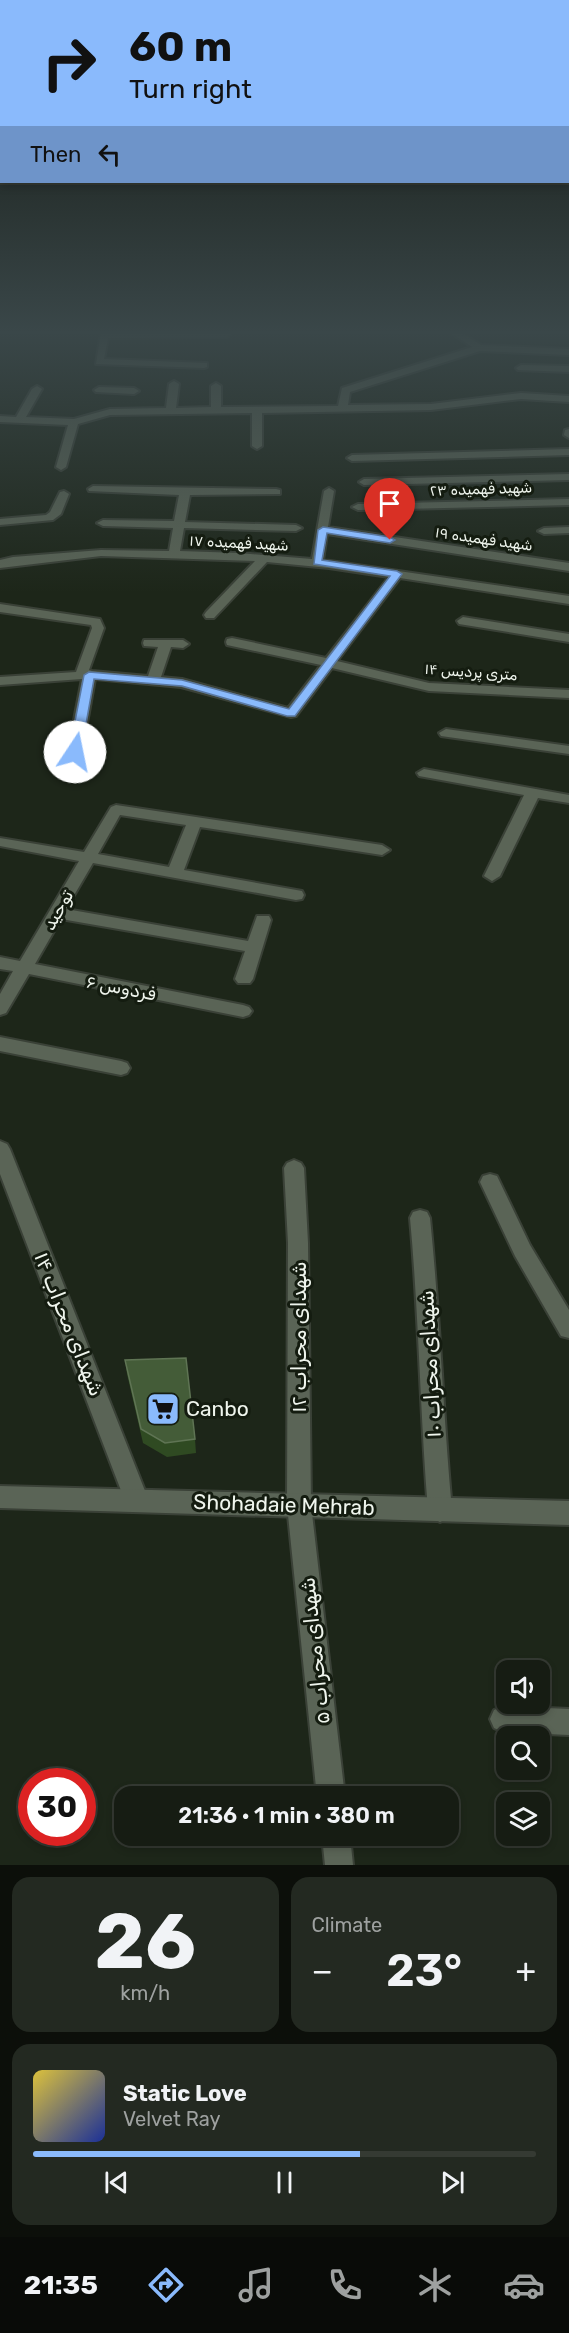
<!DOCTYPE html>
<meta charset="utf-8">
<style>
body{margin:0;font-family:Rubik,"Noto Sans Arabic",sans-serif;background:#232921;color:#f1f3f6;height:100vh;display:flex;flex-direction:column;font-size:22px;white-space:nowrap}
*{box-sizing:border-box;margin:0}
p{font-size:20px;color:#9ea1a0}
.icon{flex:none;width:33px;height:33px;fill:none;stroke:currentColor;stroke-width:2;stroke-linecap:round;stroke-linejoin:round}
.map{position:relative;height:1865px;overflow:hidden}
.side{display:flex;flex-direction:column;gap:12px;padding:12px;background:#0c0f0a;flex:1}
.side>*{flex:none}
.guide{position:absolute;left:0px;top:0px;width:570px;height:183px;box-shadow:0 3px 9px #0003,0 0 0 2px #353a33;background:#8abafc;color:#111;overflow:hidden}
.fabs{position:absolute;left:496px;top:1660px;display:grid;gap:12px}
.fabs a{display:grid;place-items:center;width:54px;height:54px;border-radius:12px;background:#161c13;box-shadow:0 3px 9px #0003,0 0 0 2px #353a33;font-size:30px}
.speed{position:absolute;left:18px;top:1768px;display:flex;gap:12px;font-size:30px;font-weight:700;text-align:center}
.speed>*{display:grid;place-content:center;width:78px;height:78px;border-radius:50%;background:#161c13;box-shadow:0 3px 9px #0003,0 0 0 2px #353a33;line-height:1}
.speed .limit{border:9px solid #d22;background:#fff;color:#111}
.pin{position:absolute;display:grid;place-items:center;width:51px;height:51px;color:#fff;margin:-62px -26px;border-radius:50% 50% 50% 0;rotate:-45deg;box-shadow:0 0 6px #0007}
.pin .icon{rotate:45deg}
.me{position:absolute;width:66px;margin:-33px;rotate:11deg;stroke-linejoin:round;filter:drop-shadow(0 0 4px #0008)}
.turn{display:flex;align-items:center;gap:21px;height:126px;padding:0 30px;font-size:27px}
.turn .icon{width:78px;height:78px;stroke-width:2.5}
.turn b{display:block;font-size:42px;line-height:51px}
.then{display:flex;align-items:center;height:57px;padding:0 30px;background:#0003;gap:12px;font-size:22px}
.big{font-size:45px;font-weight:600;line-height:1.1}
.side .widget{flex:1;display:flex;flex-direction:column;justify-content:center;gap:9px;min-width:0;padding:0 21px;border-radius:18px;background:#232921}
.side .dial{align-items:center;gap:0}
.dial b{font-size:78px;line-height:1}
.song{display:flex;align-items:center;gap:18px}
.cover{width:72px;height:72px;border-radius:9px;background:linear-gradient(135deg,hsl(50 70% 55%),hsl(230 70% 35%))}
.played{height:6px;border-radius:3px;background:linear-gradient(90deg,#8abafc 65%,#353a33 65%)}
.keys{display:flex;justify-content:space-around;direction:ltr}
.heat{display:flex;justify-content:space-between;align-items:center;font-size:33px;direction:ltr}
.side .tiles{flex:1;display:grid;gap:12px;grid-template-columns:1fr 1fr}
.widget:last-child{grid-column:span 2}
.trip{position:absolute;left:114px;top:1786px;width:345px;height:60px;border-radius:18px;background:#161c13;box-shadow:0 3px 9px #0003,0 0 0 2px #353a33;font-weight:600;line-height:60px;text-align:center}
.dock{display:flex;height:96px;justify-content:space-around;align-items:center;background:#090b08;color:#9ea1a0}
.dock .icon{width:42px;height:42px}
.dock .current{color:#8abafc}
.dock b{font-size:27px;color:#f1f3f6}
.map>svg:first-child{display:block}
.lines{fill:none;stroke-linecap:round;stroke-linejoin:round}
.minor-casing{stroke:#3a4137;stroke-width:4}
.tertiary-casing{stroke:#3a4137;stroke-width:4}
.secondary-casing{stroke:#3a4137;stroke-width:4}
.minor{fill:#5a6456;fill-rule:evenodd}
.tertiary{fill:#5a6456;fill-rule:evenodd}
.secondary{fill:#5a6456;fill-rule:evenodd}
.wall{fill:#2f4a22}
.building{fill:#445c38;stroke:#5f7454;stroke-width:1.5}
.route{fill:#8abafc;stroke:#5a79a4;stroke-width:1.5}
.labels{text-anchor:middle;stroke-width:6;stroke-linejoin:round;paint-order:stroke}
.far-street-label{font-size:15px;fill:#eff5ed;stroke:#141c10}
.street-label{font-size:18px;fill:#eff5ed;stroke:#141c10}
.near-street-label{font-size:21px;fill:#eff5ed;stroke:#141c10}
.near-poi-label{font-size:21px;fill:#eff5ed;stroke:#141c10;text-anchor:start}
</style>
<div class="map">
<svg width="569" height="1865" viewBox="0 0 569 1865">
<rect width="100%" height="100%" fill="#1d2619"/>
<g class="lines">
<g class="minor-casing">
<path id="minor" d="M101 332H229L231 334 227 337 108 338 104 359 207 363V367L204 368 96 364Z
M450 332H460L481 345 569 349V355L480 351 350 392 348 405 431 404 521 393 569 396V402L521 399 431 410 262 413V446L257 449 252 446V413L110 415 78 424 66 467 61 470 56 467 68 425 0 422V416L16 417 32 389 37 386 42 389 26 417 74 419 110 409 166 408 169 384 174 381 179 384 176 408 211 407V386L216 383 221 386V407L338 406 342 388 472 347Z
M521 365 569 366V372L518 370 516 368Z
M99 387 134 388 139 391 134 394 96 392 94 390Z
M569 449V455L352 461 347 458 352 455Z
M569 474V480L364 485 359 482 364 479Z
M93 486 276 489 280 490V494L190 495 185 522 296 525 302 528 296 531 184 528 180 551 239 553 312 559 324 491 329 488 334 491 328 527 569 563V571L327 534 323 560 569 596V604L400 578 337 661 429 683 569 690V698L429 691 332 668 296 716 291 717 181 687 95 679 82 751 80 754H70L68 751 82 679 0 685V677L76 672 92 628 91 625 0 612V604L100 619 104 628 89 670 92 671 148 676 158 647 144 646 143 643 144 640H183L189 644 183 648 171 647 161 677 182 679 288 708 321 665 227 645 226 642 227 639 232 638 326 658 389 577 329 568 267 562 214 618H206L204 615 206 612 255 561 101 556 0 568V560L13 557 101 550 169 551 173 528 103 526 97 523 103 520 174 521 179 495 89 491 88 489Z
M64 491 69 494 61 514 53 520 0 525V519L46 515 50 512 60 492Z
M569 499V505L358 510 352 507 358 504Z
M569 527V533L544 534 538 531 544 528Z
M463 617 569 634V642L459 624 457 621Z
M446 729 569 746V754L441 736 439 733Z
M424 769 569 795V803L538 798 500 876 492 881 484 876 524 795 419 776 417 773Z
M116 805 382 845 390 850 382 855 200 827 184 870 302 891 304 895 302 899 296 900 93 863 66 909 248 941 257 916H269L271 920 253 979 250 983H238L235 979 245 951 61 919 35 964 243 1005 249 1007 252 1011 249 1015 243 1017 29 974 6 1013 0 1015V994L13 971 0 969V957L20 961 79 861 0 846V838L84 852 111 807ZM120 815 186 825 169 867 98 854Z
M0 1037 121 1061 127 1063 130 1068 127 1073 121 1075 0 1051Z
M0 1141 7 1144 10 1149 149 1501 145 1509 137 1512 129 1509 125 1501 0 1174Z
M294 1160 301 1163 304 1168 308 1243 311 1505 345 1797H317L287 1505 288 1243 284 1168 287 1163Z
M490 1174 497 1176 530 1245 569 1310V1338L561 1336 515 1256 480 1182 483 1176Z
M420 1210 427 1212 430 1218C440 1315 443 1413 452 1510L448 1518 440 1522 432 1518 428 1510C420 1413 419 1315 410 1218L413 1212Z
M503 1706 569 1709V1735L503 1732 494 1728 490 1719 494 1710Z
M322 1836H350L353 1865H325Z"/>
</g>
<g class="tertiary-casing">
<path id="tertiary" d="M569 429V438L564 435 565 430Z"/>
</g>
<g class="secondary-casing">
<path id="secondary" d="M0 1486 569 1501V1525L0 1508Z"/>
</g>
<use href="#minor" class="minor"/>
<use href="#tertiary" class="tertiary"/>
<use href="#secondary" class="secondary"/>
</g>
<path class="wall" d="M125 1360 195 1439 196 1453 167 1457 143 1443 127 1374Z"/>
<path class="building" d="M186 1358 195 1439 165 1443 141 1429 125 1360Z"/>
<linearGradient id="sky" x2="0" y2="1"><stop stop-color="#10150e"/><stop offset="0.56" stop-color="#3a4749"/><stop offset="1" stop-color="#3a4749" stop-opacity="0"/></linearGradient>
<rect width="569" height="593" fill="url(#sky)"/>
<path class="route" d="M323 527 390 537 395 540 390 543 327 533 322 560 397 571 402 574 295 716H287L182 686 94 679 81 752 79 754H71L69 752 84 675 89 672 182 680 289 709 390 576 314 564 318 530Z"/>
<defs>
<g id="supermarket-square" transform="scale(1.725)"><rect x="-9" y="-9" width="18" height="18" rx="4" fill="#8abafc" stroke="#141c10"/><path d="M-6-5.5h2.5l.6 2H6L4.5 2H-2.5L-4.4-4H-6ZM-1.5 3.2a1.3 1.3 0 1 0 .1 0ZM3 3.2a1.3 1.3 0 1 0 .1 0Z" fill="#111"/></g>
</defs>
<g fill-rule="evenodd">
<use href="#supermarket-square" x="163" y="1409"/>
</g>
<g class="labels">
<g class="far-street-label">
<text transform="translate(481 489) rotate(-2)" y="5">شهید فهمیده ۲۳</text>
<text transform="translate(484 539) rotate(8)" y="5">شهید فهمیده ۱۹</text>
<text transform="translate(239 543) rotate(3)" y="5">شهید فهمیده ۱۷</text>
<text transform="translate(471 672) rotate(4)" y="5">۱۴ متری پردیس</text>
</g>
<g class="street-label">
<text transform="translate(58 910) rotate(-60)" y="6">توحید</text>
<text transform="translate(121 988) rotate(11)" y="6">فردوس ۶</text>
</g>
<g class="near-street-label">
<text transform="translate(69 1324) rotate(68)" y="7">شهدای محراب ۱۴</text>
<text transform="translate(299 1337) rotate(-90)" y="7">شهدای محراب ۱۲</text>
<text transform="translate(430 1364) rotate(-93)" y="7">شهدای محراب ۱۰</text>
<text transform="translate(284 1505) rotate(2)" y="7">Shohadaie Mehrab</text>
<text transform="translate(315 1651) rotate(-96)" y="7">شهدای محراب ۵</text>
</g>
<g class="near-poi-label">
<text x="186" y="1416">Canbo</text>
</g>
</g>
</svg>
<div class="fabs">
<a><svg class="icon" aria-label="sound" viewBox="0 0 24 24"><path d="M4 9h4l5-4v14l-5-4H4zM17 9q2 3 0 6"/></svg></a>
<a><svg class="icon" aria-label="search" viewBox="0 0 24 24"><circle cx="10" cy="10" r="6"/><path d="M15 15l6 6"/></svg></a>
<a><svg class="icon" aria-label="layers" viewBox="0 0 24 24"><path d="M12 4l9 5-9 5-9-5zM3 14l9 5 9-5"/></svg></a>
</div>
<div class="speed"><div class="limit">30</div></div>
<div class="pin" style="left:390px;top:540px;background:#d93025"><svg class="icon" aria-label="arrive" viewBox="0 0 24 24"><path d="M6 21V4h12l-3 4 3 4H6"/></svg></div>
<svg class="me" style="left:75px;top:752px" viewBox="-20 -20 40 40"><circle r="19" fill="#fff"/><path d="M0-13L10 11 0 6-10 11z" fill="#8abafc"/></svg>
<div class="trip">21:36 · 1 min · 380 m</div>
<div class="guide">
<div class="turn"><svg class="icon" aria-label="right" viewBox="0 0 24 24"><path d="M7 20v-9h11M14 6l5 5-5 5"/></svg><div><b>60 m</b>Turn right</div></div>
<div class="then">Then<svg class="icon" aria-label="left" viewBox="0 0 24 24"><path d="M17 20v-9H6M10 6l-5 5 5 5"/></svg></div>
</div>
</div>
<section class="side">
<div class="tiles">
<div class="widget dial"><b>26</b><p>km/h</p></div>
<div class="widget"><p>Climate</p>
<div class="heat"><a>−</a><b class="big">23°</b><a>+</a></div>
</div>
<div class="widget">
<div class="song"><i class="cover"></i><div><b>Static Love</b><p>Velvet Ray</p></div></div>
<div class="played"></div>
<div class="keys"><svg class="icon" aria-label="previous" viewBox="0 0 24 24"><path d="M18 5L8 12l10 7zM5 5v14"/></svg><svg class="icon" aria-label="pause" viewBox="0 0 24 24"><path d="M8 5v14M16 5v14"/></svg><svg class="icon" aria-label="next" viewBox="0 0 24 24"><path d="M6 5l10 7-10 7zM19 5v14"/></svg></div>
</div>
</div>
</section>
<nav class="dock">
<b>21:35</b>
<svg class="icon current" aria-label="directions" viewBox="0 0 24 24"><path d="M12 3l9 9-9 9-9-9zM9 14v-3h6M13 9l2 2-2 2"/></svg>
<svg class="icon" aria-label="music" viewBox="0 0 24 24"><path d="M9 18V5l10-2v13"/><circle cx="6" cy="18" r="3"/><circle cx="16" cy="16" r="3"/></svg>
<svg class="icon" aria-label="phone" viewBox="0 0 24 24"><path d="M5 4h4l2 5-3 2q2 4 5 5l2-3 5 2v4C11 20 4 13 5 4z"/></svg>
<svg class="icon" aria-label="climate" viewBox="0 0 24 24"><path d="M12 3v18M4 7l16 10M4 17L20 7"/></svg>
<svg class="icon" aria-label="car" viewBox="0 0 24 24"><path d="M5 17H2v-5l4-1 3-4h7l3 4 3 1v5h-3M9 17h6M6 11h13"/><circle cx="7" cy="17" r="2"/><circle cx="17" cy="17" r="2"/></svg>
</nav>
